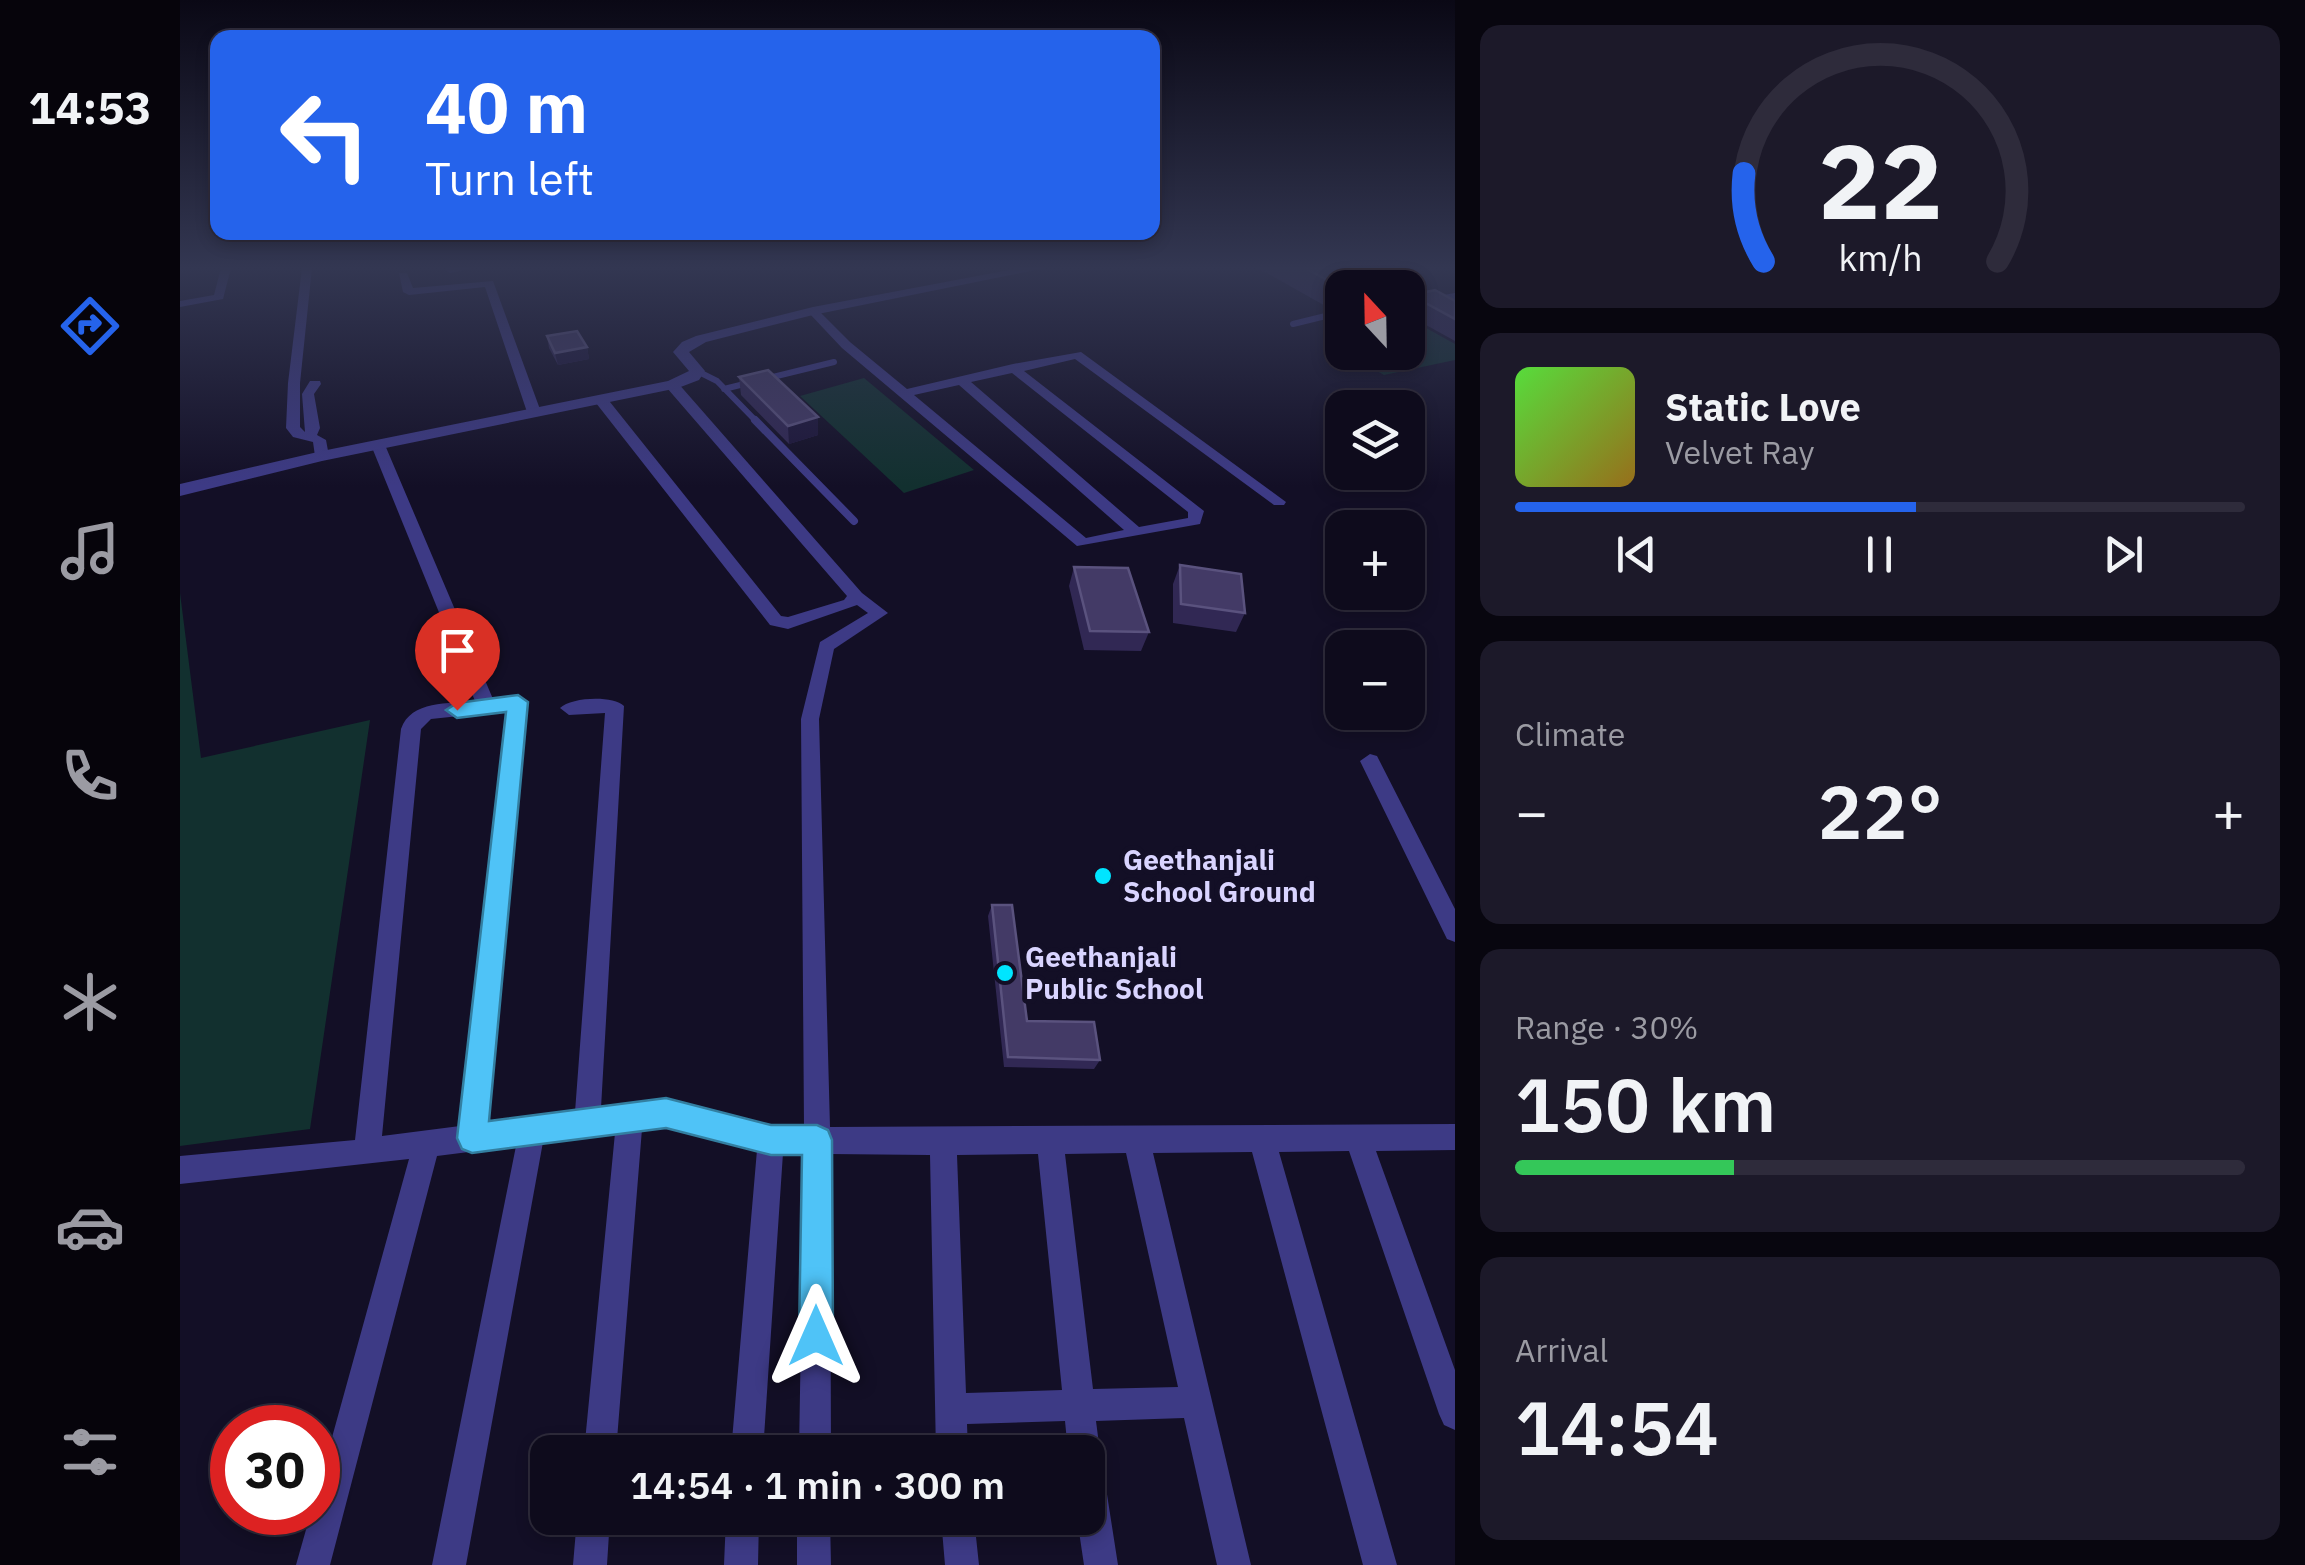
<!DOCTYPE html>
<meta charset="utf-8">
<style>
body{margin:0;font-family:"IBM Plex Sans",sans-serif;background:#1c1929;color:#f1f3f6;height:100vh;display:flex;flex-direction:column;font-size:38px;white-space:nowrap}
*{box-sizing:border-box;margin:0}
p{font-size:32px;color:#9b9ba3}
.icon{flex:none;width:55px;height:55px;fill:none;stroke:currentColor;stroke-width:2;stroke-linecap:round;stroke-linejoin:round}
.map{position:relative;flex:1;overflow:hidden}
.side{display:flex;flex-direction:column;gap:25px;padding:25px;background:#08060f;width:850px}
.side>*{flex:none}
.guide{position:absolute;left:30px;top:30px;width:950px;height:210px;border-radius:20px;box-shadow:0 5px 15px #0003,0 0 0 2px #2e2b3b;background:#2563eb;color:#fff;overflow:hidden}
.needle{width:65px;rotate:338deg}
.buttons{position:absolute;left:1145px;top:270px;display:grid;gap:20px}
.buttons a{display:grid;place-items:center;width:100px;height:100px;border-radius:20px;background:#0e0b1c;box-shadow:0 5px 15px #0003,0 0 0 2px #2e2b3b;font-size:50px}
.speed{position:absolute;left:30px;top:1405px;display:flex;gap:20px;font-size:50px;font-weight:700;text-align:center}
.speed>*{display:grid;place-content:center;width:130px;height:130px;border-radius:50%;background:#0e0b1c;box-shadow:0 5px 15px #0003,0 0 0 2px #2e2b3b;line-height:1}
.speed .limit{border:15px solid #d22;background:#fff;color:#111}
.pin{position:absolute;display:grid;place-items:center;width:85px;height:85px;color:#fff;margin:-102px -42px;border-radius:50% 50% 50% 0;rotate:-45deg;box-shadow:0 0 10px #0007}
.pin .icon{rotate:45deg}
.me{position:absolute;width:110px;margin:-55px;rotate:0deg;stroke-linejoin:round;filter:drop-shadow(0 0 8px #0008)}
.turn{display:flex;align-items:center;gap:35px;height:210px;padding:0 50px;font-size:45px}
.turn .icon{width:130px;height:130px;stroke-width:2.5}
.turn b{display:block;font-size:70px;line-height:85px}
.big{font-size:75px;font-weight:600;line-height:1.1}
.side .tile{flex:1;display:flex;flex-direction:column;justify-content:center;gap:15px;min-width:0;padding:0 35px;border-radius:20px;background:#1c1929}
.side .dial{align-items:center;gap:0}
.dial svg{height:260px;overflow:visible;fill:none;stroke:#2e2b3b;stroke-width:7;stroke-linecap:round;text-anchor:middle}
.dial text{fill:#f1f3f6;stroke:none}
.song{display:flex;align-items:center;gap:30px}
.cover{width:120px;height:120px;border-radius:15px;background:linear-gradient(135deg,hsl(110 70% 55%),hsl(40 70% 35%))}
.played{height:10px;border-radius:5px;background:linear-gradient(90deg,#2563eb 55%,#2e2b3b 55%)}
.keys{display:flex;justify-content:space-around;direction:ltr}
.heat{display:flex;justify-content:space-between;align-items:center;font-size:55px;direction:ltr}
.charge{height:15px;border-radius:8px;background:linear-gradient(90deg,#34c759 30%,#2e2b3b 0)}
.trip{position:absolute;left:350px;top:1435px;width:575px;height:100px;border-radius:20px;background:#0e0b1c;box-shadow:0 5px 15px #0003,0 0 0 2px #2e2b3b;font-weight:600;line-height:100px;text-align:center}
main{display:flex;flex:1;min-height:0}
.tab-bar{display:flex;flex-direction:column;width:180px;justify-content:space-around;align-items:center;background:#06040b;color:#9b9ba3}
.tab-bar .icon{width:70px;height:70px}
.tab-bar .on{color:#2563eb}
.tab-bar b{font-size:45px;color:#f1f3f6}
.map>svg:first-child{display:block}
.green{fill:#12302f}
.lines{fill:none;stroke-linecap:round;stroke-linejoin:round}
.service-far1{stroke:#3d3a85;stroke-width:6}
.service{stroke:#3d3a85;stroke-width:8}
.minor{fill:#3d3a85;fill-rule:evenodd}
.tertiary{fill:#3d3a85;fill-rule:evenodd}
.wall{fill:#312854}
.shaded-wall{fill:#1d163a}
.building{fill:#433a66;stroke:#5a527e;stroke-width:2.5}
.route{fill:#4fc3f7;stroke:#337fa1;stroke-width:2.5}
.poi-dot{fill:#00e5ff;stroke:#130f26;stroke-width:4}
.labels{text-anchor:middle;stroke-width:10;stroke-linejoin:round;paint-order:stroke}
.poi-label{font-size:28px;font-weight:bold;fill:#d9d4ff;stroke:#130f26;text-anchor:start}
</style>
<main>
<nav class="tab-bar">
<b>14:53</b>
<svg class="icon on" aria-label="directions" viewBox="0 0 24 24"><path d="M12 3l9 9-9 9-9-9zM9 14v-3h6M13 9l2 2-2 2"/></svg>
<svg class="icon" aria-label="music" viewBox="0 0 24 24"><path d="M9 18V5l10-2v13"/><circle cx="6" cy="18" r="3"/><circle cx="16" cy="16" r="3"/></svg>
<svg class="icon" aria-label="phone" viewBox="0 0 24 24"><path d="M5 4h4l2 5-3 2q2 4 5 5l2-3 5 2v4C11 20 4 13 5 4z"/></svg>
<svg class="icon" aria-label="climate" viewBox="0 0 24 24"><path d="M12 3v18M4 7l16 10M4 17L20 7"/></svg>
<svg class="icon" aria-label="car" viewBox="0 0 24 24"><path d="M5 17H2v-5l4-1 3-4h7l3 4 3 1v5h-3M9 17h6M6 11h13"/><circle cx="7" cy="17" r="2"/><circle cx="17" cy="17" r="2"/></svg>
<svg class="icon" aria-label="filters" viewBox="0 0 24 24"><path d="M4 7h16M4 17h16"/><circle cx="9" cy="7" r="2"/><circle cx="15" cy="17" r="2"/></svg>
</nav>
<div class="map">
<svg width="1275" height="1565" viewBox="0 0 1275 1565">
<rect width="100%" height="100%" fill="#130f26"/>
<path class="green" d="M1228 318 1275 344V360L1204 375 1165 353 1228 352Z
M684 378 794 470 724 493 620 396Z
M0 593 21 758 190 720 130 1129 0 1146Z"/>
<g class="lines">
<path class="service-far1" d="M1156 268 1191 288
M1259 299 1275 296
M1113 324 1162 312
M517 371 537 381 578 423
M544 389 654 362"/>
<path class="service" d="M575 420 674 521"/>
<path class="minor" d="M41 268H51L43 299 0 307V301L34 295Z
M122 268H132L120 383V427L125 432 122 394 130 381H140L141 384 134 394 140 428 137 435 146 440 149 456 142 460 135 456 133 442 113 437 106 428 108 383Z
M266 268H293L270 273 265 270Z
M219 273H227L233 288 313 281 361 412 359 415 347 412 305 287 229 295 223 292Z
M629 309H637L670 342 727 389 833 364 901 352 1106 502 1104 505H1094L895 359 844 371 1024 511 1020 524 897 546 662 348 629 313ZM832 373 1008 512V518L959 527 791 382ZM779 385 944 530 906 538 734 395Z
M487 382H497L682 593 708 613 654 649 639 719 650 1127 1275 1124V1150L1196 1151 1275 1370V1430L1264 1425 1259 1414 1169 1151 1099 1152 1217 1565H1183L1072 1152 973 1153 1071 1565H1037L1004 1418 916 1421 920 1452 916 1462 924 1475 938 1565H904L897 1518H908V1452H888L885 1421 787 1424 788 1452H756L750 1155 650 1154 651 1452H619L624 1154 603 1153 583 1452H551L577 1150 487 1126 462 1129 436 1452H404L435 1133 363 1142 286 1565H252L336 1146 257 1156 150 1565H116L131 1512H138V1488L229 1159 0 1184V1156L175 1140 221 729C231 700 269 704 295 701L191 445 193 442 205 445 313 699 337 696 346 703 307 1123 395 1112 425 713 389 715 380 708C391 697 433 695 444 706L421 1108 487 1100 591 1127H624L621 719 640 642 688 613 677 605 608 629 590 625 416 403V397H426L601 616 608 617 664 600 667 596 487 388ZM327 711 280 1126 202 1136 241 729 251 719ZM946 1153 998 1387 913 1389 885 1154ZM858 1154 882 1390 786 1393 777 1155Z
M1190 754 1197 756 1275 909V942L1267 939 1180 761Z
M397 1518H430L427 1565H393Z
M546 1518H579L578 1565H544Z
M617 1518H650L651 1565H617Z
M761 1518H794L799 1565H765Z"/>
<path class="tertiary" d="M839 268H865L633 315 526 342 509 352 525 371 519 380 498 388 142 461 0 496V484L142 451 488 381 509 371 493 352 502 342 516 336 633 307Z"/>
</g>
<path class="wall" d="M1078 268H1163L1190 282 1187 288H1162V307L1149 308Z
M1231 295 1275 301V341L1228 315V301Z
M367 336 407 347 409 359 378 365 369 348Z
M559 377 638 417V435L609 444 561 395Z
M1000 565 1065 613 1056 632 993 623V584Z
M894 567 969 632 961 651 904 650 889 586Z
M812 905 847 1021 920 1060 914 1069 824 1067 808 916Z"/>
<path class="shaded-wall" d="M1190 282 1187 288H1162V307L1149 308 1158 286Z
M407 347 409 359 378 365 375 353Z
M638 417V435L609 444 608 426Z"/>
<path class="building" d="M1125 268H1163L1190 282 1158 286Z
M1255 290 1275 301V319L1231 295Z
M397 331 407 347 375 353 367 336Z
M588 370 638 417 608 426 559 377Z
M1000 565 1061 574 1065 613 1001 604Z
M894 567 948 568 969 632 910 631Z
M812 905H832L847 1021 914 1022 920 1060 828 1057Z"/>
<linearGradient id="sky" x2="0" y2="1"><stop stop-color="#0a0815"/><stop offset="0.55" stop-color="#333752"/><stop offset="1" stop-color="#333752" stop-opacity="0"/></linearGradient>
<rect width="1275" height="487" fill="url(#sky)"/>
<path class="route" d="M338 695 348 702 309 1121 486 1098 591 1125H637L648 1130 652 1140 653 1336 648 1348 636 1353 624 1348 619 1336 622 1155H591L486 1128 292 1153 282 1149 277 1138 326 712 277 718 266 710 277 703Z"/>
<g class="poi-dot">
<circle cx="923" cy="876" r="10"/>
<circle cx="825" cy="973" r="10"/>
</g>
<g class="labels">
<g class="poi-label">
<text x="943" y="870">Geethanjali<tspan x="943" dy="32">School Ground</tspan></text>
<text x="845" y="967">Geethanjali<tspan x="845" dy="32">Public School</tspan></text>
</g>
</g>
</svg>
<div class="buttons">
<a><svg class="needle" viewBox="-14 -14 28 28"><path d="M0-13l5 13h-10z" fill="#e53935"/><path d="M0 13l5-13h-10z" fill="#9b9ba3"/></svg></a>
<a><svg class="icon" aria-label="layers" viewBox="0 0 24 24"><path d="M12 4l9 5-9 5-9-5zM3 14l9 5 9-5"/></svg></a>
<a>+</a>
<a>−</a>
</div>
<div class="speed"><div class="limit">30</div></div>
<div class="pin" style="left:277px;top:710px;background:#d93025"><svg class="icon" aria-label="arrive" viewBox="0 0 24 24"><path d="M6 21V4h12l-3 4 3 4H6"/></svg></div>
<svg class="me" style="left:636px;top:1336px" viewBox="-20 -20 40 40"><path d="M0-17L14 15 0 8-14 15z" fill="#4fc3f7" stroke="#fff" stroke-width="4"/></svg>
<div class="trip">14:54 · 1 min · 300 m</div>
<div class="guide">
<div class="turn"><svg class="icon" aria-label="left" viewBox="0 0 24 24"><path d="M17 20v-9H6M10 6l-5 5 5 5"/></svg><div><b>40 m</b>Turn left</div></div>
</div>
</div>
<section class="side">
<div class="tile dial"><svg viewBox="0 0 100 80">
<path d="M14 69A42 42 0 1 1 86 69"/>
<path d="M14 69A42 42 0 0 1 8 42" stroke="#2563eb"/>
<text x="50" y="56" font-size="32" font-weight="700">22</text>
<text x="50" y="72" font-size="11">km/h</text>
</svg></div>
<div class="tile">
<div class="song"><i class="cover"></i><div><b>Static Love</b><p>Velvet Ray</p></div></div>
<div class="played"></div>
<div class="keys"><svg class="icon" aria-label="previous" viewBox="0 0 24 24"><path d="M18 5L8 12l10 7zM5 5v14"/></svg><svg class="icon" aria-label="pause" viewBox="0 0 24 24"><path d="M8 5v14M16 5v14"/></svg><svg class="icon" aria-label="next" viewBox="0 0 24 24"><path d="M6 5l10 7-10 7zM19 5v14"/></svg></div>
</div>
<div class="tile"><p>Climate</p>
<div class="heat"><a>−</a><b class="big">22°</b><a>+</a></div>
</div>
<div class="tile"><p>Range · 30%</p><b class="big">150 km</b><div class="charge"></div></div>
<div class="tile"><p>Arrival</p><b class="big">14:54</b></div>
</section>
</main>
